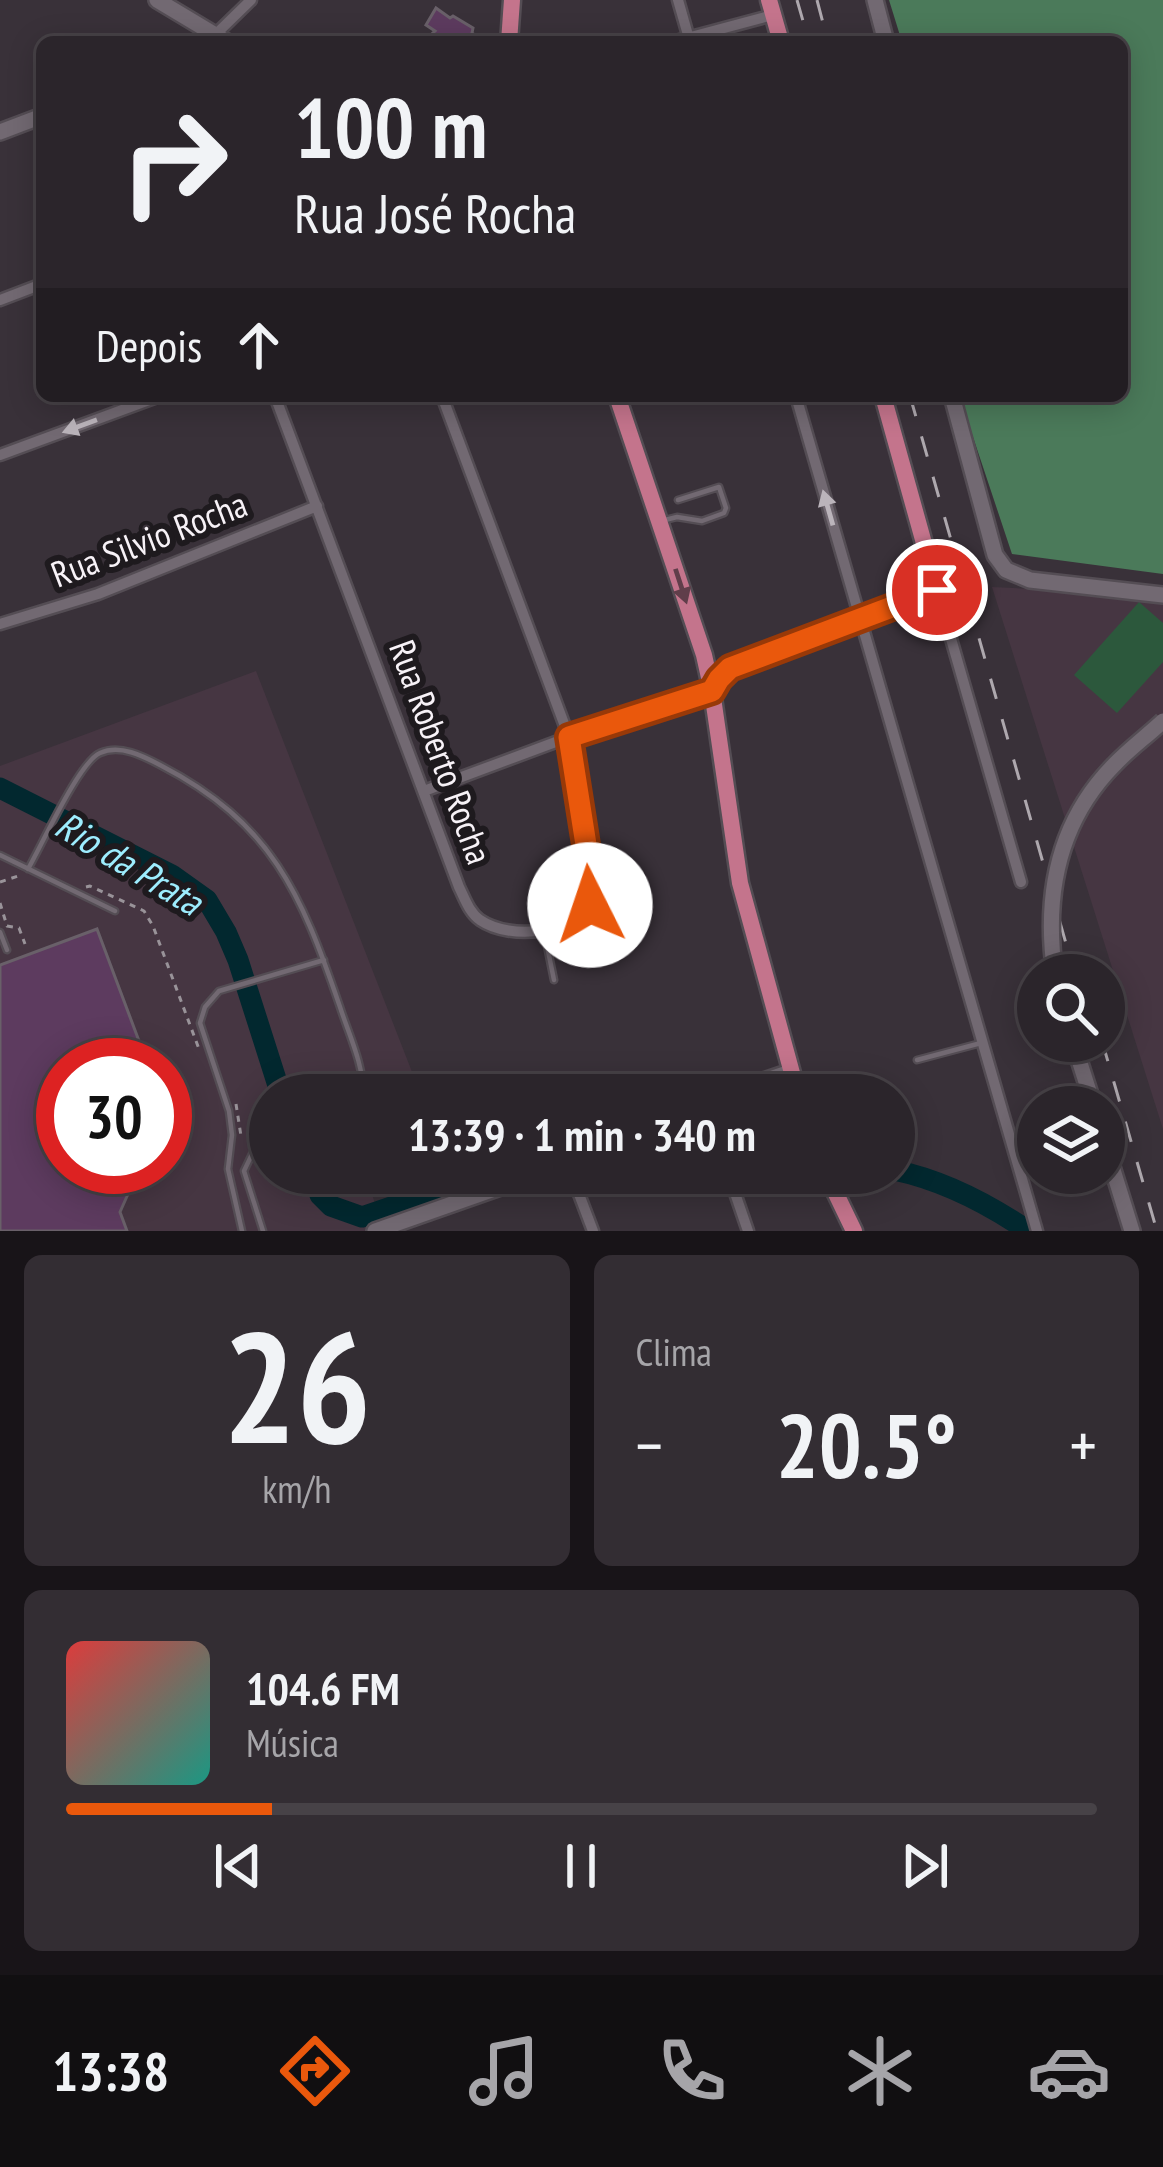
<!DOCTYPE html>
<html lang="pt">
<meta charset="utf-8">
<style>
body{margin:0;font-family:"PT Sans Narrow",sans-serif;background:#332d33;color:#f1f3f6;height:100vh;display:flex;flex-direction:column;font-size:45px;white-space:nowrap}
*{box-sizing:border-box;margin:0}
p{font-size:39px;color:#a6a5a9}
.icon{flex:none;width:66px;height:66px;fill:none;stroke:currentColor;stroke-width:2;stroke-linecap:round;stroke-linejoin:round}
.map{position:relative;height:1231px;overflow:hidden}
.drawer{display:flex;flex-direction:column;gap:24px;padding:24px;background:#181418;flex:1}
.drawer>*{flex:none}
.guide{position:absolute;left:36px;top:36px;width:1092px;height:366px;border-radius:18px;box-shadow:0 6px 30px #0003,0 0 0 3px #474247;background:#2b252b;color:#f1f3f6;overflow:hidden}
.fabs{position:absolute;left:1017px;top:954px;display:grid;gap:24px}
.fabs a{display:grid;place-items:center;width:108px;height:108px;border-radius:50%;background:#2b252b;box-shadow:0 6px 30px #0003,0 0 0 3px #474247;font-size:60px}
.speed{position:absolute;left:36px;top:1038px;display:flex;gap:24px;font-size:60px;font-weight:700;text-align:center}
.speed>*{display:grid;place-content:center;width:156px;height:156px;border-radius:50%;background:#2b252b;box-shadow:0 6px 30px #0003,0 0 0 3px #474247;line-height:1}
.speed .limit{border:18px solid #d22;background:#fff;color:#111}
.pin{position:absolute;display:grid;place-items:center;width:102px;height:102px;color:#fff;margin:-51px;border:6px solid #fff;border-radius:50%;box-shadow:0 3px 12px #0007}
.me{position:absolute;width:132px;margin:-66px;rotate:356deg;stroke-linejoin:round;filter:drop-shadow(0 0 9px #0008)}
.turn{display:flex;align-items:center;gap:42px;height:252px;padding:0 60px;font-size:54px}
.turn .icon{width:156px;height:156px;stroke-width:2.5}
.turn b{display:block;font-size:84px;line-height:102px}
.then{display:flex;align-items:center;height:114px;padding:0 60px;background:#0003;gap:24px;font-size:45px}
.big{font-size:90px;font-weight:800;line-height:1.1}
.drawer .card{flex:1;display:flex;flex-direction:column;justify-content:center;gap:18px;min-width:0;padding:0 42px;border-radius:18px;background:#332d33}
.drawer .dial{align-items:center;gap:0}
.dial b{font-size:156px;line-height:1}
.song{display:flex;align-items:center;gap:36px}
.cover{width:144px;height:144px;border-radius:18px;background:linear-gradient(135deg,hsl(0 70% 55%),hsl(170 70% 35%))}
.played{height:12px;border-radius:6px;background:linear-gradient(90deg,#ea580c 20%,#474247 20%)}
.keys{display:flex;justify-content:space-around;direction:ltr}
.heat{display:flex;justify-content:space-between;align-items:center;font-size:66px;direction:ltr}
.drawer .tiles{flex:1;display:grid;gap:24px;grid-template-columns:1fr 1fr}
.card:last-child{grid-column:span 2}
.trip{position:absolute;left:249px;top:1074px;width:666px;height:120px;border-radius:60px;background:#2b252b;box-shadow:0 6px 30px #0003,0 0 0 3px #474247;font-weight:800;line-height:120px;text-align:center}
.dock{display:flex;height:192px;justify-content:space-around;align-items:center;background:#110f11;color:#a6a5a9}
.dock .icon{width:84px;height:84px}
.dock .active{color:#ea580c}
.dock b{font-size:54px;color:#f1f3f6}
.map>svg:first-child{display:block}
.industrial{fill:#463642;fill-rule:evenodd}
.green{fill:#2c583c}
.forest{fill:#4b7a5a}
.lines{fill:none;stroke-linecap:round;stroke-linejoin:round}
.river{stroke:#02282f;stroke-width:21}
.building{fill:#5d3b5f;stroke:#696069;stroke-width:3}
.lane-casing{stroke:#544d54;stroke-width:9}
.street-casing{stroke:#544d54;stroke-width:15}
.secondary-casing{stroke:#544d54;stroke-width:20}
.primary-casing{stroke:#544d54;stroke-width:21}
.path{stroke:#999399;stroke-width:3;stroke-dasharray:6 6;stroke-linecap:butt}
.lane{stroke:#726972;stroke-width:4.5}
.street{stroke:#726972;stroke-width:10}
.secondary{stroke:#726972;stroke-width:15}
.primary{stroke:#c4748c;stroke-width:16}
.rail{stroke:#aea8ae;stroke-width:3;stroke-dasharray:21 21;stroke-linecap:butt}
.secondary-bridge-casing{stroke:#544d54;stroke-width:20;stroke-linecap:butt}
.secondary-bridge{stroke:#726972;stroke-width:15}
.oneway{fill:#bbb4bb}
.oneway2{fill:#603e4a}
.route-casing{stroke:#983908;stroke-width:30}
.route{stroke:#ea580c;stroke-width:21}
.labels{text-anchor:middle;stroke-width:12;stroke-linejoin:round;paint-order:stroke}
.street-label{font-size:36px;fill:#f7f2f7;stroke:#1e1a1e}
.water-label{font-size:39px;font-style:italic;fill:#9dedfe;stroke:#1e1a1e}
</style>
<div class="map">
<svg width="1163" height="1231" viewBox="0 0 1163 1231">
<rect width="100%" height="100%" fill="#393139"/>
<path class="industrial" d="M992 587 1163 596V1129Z
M256 671 421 1095H270V1173H365L384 1231H0V766ZM63 1065H165V1167H63Z"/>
<path class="green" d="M1139 602 1163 623V662L1117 713 1074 675Z"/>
<path class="forest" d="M889 0H1163V574L1012 554 966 416 963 396H1122V42H902Z"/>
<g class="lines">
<path class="river" d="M0 788 172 875 207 900 226 932 238 960 281 1095
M894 1170C942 1180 987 1203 1028 1231
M312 1173 320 1195 331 1206 362 1217 456 1185 482 1173"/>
</g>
<path class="building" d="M436 8 450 18 453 16 473 28 472 33 485 42H423L435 31 426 25Z
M97 929 148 1065H63V1167H140L120 1212 127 1231H0V965Z"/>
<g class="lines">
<g class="lane-casing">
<path id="lane" d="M665 520 677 517 702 521 724 513 726 508 719 487 678 500
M0 855 115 911
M28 869C42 845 79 762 100 753 120 744 143 756 160 765 272 823 301 893 340 1007 349 1035 364 1065 363 1095
M544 931 554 980
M0 932 7 950
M917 1060 981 1043
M242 1231 228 1169 232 1135 229 1111 200 1023 205 1007 219 991 324 960
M263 1231 244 1171 254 1150 270 1141"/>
</g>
<g class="street-casing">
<path id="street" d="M678 0 690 42
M215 35 251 0
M672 42 773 15
M0 300 42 284
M275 396 459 887C465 899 469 912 480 920 511 941 576 934 593 898L569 737 442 396
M796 396 1037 1231
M0 455 160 396
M937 590 1021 882
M0 624 98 594 317 506
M424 791 569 737 712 691
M571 1173 593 1231
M392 1187 434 1173
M736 1196 748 1231"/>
</g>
<g class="secondary-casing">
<path id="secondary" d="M157 0 227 42
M875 0 886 42
M0 132 42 116
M952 396 995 555 1006 570 1030 580 1163 595
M1073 1041 1094 1107
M723 1095 790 1072
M1104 1141 1132 1231
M375 1231 540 1173"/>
</g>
<g class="primary-casing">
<path id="primary" d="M769 0 781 42
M509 42 512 0
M617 396 704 655 712 691 740 883 798 1095
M712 691 719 678 730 667 937 590 883 396
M826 1173 854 1231"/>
</g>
<path class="path" d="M0 882 21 875
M86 887 90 886 144 911 153 926 199 1049
M0 903 7 926 19 928 25 944
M236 1104 241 1136"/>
<use href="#lane" class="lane"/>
<use href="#street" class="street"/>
<use href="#secondary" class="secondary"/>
<use href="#primary" class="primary"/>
<path class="rail" d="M797 0 809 42
M817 0 828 42
M910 396 1075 975
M1102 1041 1157 1231"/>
<g class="secondary-bridge-casing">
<path id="secondary-bridge" d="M1055 975C1044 898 1057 823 1114 765 1129 749 1147 736 1163 721"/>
</g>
<use href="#secondary-bridge" class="secondary-bridge"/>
</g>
<defs><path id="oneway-solid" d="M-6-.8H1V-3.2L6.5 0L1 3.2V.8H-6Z" transform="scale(3)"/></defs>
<g class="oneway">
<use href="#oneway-solid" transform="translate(80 426) rotate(160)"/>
<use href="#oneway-solid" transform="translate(828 508) rotate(-106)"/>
</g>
<use class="oneway2" href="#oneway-solid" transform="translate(681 586) rotate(72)"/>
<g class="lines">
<g class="route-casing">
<path id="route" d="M590 905 593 889 569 737 712 691 719 679 730 668 937 590"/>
</g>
<use href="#route" class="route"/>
</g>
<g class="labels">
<g class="street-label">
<text transform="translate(149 539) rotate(-21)" y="13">Rua Silvio Rocha</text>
<text transform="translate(441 752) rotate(70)" y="13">Rua Roberto Rocha</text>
</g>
<g class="water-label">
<text transform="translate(129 863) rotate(31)" y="14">Rio da Prata</text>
</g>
</g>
</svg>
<div class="fabs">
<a><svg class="icon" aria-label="search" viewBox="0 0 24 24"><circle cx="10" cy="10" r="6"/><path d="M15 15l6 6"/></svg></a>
<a><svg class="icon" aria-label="layers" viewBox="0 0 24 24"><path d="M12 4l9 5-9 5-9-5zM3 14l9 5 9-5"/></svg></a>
</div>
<div class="speed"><div class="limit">30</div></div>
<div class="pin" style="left:937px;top:590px;background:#d93025"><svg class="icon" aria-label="arrive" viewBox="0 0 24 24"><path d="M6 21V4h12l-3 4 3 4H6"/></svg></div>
<svg class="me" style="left:590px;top:905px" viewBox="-20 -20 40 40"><circle r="19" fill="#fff"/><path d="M0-13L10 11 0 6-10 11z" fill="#ea580c"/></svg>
<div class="trip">13:39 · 1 min · 340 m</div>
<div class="guide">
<div class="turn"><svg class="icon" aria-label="right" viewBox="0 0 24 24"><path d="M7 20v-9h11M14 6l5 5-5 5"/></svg><div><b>100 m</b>Rua José Rocha</div></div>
<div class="then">Depois<svg class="icon" aria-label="ahead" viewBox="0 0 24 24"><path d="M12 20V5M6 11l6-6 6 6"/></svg></div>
</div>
</div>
<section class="drawer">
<div class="tiles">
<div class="card dial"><b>26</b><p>km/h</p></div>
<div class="card"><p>Clima</p>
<div class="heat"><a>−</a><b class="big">20.5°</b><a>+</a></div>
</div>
<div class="card">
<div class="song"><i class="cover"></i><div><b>104.6 FM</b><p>Música</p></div></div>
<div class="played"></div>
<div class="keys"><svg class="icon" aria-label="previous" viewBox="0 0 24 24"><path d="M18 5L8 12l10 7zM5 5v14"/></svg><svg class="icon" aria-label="pause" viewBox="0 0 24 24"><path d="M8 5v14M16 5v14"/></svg><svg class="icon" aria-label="next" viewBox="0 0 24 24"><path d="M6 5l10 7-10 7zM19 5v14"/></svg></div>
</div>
</div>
</section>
<nav class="dock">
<b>13:38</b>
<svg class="icon active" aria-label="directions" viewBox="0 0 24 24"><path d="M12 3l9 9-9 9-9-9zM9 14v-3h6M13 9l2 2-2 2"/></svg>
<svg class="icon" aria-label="music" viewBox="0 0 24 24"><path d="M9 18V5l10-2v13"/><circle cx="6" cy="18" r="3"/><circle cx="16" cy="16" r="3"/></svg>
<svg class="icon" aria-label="phone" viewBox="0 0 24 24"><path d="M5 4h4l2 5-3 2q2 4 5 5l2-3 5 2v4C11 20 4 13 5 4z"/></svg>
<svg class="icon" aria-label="climate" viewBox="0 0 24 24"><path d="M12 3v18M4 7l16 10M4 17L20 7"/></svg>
<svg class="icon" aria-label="car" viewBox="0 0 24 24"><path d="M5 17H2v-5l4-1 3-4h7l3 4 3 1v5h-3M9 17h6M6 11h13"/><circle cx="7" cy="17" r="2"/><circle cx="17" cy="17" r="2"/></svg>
</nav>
